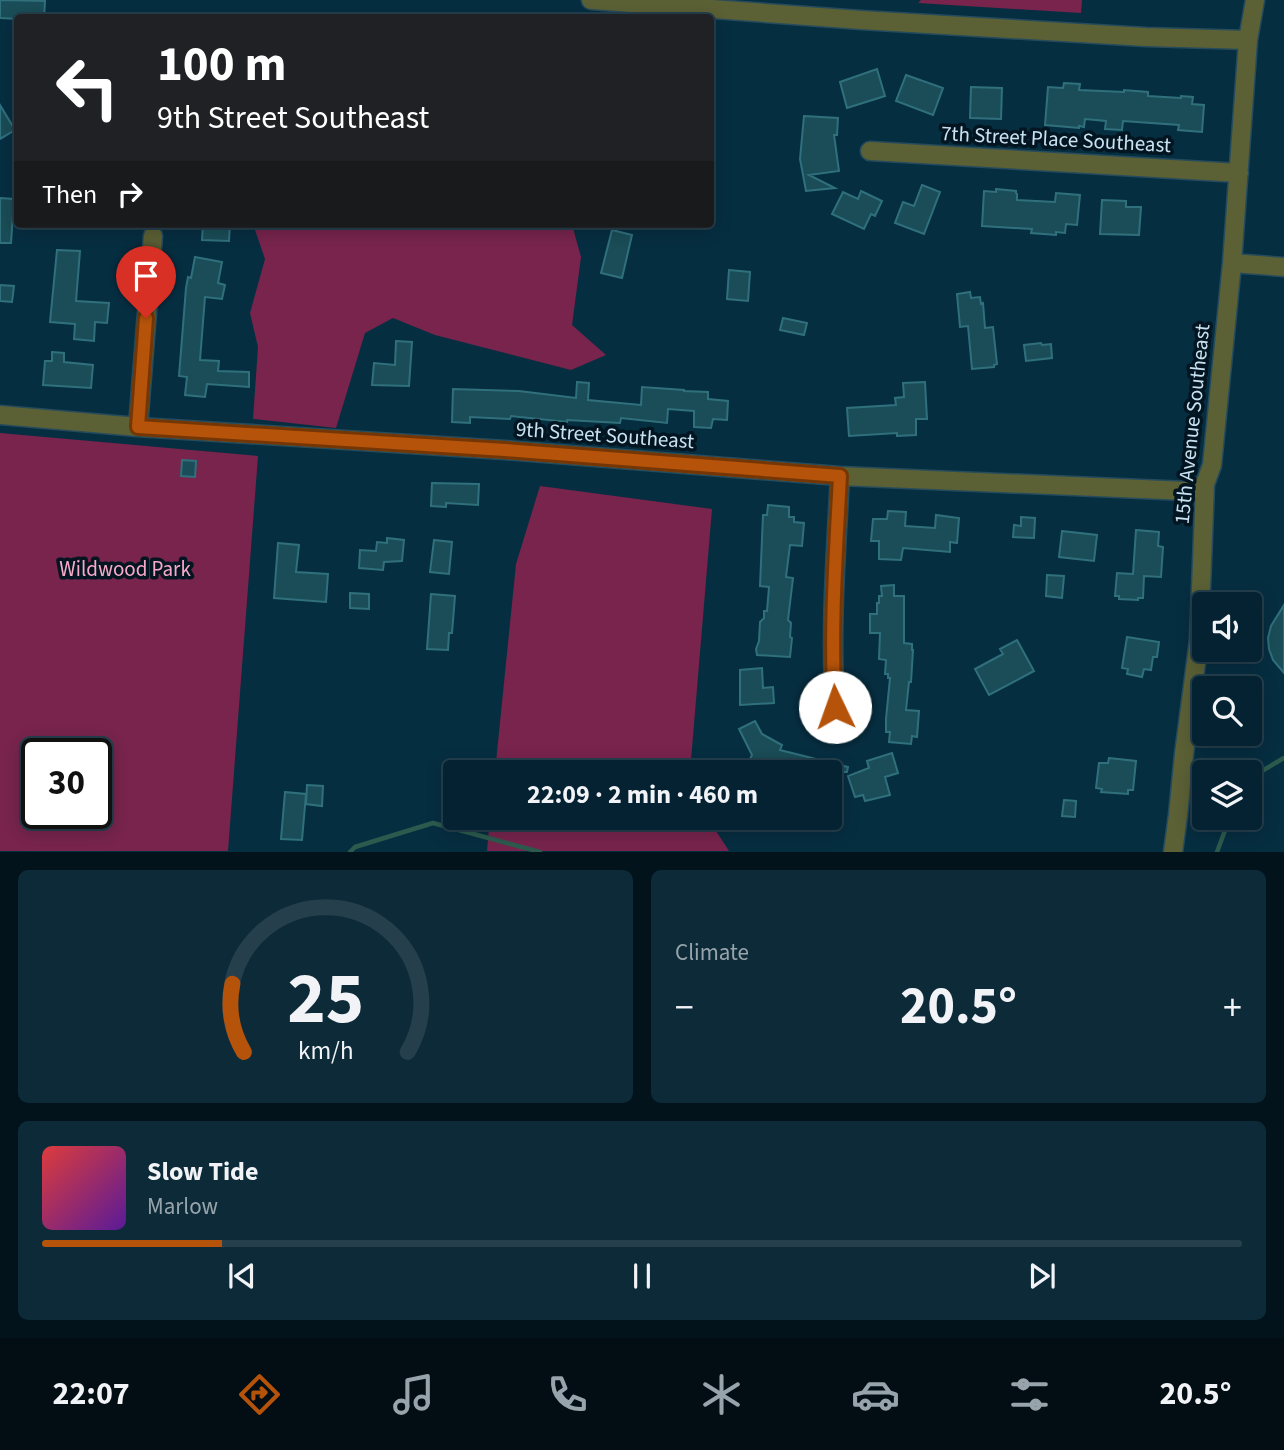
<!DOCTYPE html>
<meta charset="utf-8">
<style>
body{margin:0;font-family:"Source Sans 3",sans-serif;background:#0d2a39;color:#f1f3f6;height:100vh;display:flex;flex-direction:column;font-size:26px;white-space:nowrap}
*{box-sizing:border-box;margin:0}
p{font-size:23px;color:#97a4ab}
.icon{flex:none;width:38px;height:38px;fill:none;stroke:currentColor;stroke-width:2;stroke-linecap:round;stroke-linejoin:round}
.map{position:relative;height:852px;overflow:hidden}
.side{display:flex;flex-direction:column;gap:18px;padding:18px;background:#02131b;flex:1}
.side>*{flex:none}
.guide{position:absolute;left:14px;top:14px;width:700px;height:214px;border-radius:7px;box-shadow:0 4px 18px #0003,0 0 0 2px #253f4d;background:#202124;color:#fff;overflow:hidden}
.controls{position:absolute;left:1192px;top:592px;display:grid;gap:14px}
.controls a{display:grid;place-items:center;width:70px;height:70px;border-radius:7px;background:#042231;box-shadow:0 4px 18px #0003,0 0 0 2px #253f4d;font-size:35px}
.speed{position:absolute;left:21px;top:738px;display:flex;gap:14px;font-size:35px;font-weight:700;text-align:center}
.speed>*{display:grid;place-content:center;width:91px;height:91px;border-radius:50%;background:#042231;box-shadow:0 4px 18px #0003,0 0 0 2px #253f4d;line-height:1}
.speed .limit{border:4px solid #111;border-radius:10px;background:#fff;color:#111}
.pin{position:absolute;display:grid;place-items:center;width:60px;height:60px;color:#fff;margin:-72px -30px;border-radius:50% 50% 50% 0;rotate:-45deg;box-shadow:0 0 7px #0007}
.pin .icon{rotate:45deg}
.me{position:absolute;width:77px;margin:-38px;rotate:357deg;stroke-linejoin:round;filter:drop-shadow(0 0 5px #0008)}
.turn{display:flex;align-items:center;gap:24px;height:147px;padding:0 28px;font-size:32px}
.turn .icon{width:91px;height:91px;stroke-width:2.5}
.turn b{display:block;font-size:49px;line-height:60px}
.then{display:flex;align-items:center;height:66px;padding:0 28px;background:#0003;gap:14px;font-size:26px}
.big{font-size:52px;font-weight:700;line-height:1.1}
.side .widget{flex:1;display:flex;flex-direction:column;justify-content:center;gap:10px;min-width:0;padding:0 24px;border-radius:10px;background:#0d2a39}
.side .dial{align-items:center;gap:0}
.dial svg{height:182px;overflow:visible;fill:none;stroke:#253f4d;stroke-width:7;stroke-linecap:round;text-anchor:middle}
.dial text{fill:#f1f3f6;stroke:none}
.song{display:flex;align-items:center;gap:21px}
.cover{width:84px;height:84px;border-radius:10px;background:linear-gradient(135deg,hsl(0 70% 55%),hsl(270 70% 35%))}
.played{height:7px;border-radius:4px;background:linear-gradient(90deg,#b45309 15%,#253f4d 15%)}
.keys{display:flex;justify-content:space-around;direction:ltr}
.heat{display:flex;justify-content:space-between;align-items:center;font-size:38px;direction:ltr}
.side .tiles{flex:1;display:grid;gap:18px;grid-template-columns:1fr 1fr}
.widget:last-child{grid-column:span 2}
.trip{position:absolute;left:443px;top:760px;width:399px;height:70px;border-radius:7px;background:#042231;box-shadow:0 4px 18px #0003,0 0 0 2px #253f4d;font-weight:700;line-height:70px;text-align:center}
.tab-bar{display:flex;height:112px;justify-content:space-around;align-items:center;background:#020e14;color:#97a4ab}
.tab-bar .icon{width:49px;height:49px}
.tab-bar .active{color:#b45309}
.tab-bar b{font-size:32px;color:#f1f3f6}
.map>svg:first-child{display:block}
.green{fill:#78244d;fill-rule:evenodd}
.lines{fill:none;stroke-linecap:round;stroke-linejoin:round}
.stream{stroke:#2c5b4e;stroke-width:4.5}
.building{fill:#1a4d57;stroke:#30707d;stroke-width:2}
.minor-casing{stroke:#254b5d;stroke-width:21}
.minor{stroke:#5b6035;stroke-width:18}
.route-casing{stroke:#753606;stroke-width:18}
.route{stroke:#b45309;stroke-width:12}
.labels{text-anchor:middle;stroke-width:7;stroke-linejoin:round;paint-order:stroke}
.street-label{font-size:21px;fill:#c9e2f1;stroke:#021520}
.park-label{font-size:21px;fill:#f8a9c9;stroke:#021520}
</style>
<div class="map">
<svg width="1284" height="852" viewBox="0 0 1284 852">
<rect width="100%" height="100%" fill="#062e41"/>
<path class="green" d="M921 0H1082L1081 13 918 3Z
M253 224H551L573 228 581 257 572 325 606 355 571 370 435 335 393 318 365 333 336 428 253 419 258 347 250 313 265 259Z
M0 433 258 456 228 851H0ZM37 754H96V814H37Z
M540 486 712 509 690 772H495L516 564Z
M490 817H707L729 851H487Z"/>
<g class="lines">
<path class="stream" d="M1250 778 1284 758
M350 852 355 847 433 823 540 852
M1217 852 1230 817"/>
</g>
<path class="building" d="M0 0 45 1 44 18H18V19L0 18Z
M877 69 885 96 847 108 840 82Z
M906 75 943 88 933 115 896 101Z
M1064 83 1080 84 1079 90 1124 92V90L1148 92V96L1181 98V96L1193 97 1192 104 1204 105 1202 132 1178 130 1179 125 1123 121 1122 130 1105 129 1106 121 1085 119 1084 127 1079 126V128L1045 125 1048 87 1063 88Z
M971 87 1002 88 1001 119 970 118Z
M0 105 15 130 0 139Z
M804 116 838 118 837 135H834L839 171 809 175 835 188 806 191 800 159Z
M922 185 940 192 924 234 895 223 903 202 914 206Z
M996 189 1016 191V193L1017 194V200L1055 202 1056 193 1080 195 1077 225 1066 224 1065 233 1056 232V235L1031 233 1032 229 982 226 984 191 996 192Z
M861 191 882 201 875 216 871 214 864 229 832 214 843 192 858 199Z
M0 198 14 199 11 243H0Z
M1102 200 1126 201V207H1141L1139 235 1100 234Z
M203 224H230L229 241 202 240Z
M612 230 632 235 622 278 601 273Z
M57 250 80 251 76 301 109 303 107 323 95 322 94 341 74 339 75 324 50 322Z
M195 257 222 262 218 283 225 285 222 299 205 297 200 360 219 361 218 371 249 372V387L207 384 205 397 185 395 187 377 179 376 186 288 188 277 191 278Z
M729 270 750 272 748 301 727 299Z
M0 285 14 286 12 302 0 301Z
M970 292 971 298 980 297 981 304 983 303 985 328 993 327 997 364 994 365V367L972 369 968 326 960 327 957 294Z
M783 318 807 323 804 335 780 330Z
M396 341 412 342 409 386 372 385 374 363 395 365Z
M1041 343 1042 345 1051 344 1052 358 1026 361 1024 345Z
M52 352 64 353V362L93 365 91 388 43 385 45 361H52Z
M577 382 589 383 588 400 641 405 642 387 684 390V391L708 392V399L728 401 727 420 713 419 711 428 694 427V411L668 409 667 423 621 418 620 423 567 420V422L511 416 510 419 470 417V423L452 422 453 389 519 391 576 398Z
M925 382 927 419H916V435L897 436V433L849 436 847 408 896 405 895 398 904 397 903 383Z
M182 460 196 461 195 477 181 476Z
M432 483 479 484 478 505 446 503V507L431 506Z
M768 505 789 507V517H794V522L804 523 802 546 790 545 786 577 793 578 788 620 791 623 790 637 792 638 790 657 757 655 756 649 759 641 760 622 764 618V611H767L769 587 760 586 763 515H767Z
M888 511 906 512 905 526 935 528 936 515 959 518 957 543 950 542V552L903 548 901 560 879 559V541H871L873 519H887Z
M1021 517 1035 518 1034 538 1013 537 1014 525 1021 526Z
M1136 530 1159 532 1158 546 1163 547 1161 577 1144 576 1143 598H1138V600L1119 599V596H1115L1117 573 1133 574Z
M1062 531 1097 535 1094 561 1059 557Z
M387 538 404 540 402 561 384 562 383 570 359 568 360 550 376 551 377 542 387 543Z
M434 540 452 542 449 574 430 572Z
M278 543 299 545 296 572 328 574 326 602 274 598Z
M1047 575 1064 576 1062 598 1046 596Z
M894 585V596H904V643L912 644V650H913L911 682H909L906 710 919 711 917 737 912 736 911 744 889 742 890 732H886V719L890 678H888V674H885L886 660 879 659 880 633H870V614H877V603H879V596H882L881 586Z
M350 593 369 594V609L350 608Z
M431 594 455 596 452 633H449L448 650 427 649Z
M1284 605V673L1273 660 1269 649 1268 638 1271 626Z
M1127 637 1159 642 1157 657H1153L1151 670 1144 669 1142 677 1127 674 1128 669 1122 668Z
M1017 640 1034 671 989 695 975 669 1003 654 1000 649Z
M762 668 763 688 773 687 774 703 740 705V670Z
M755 721 762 734 782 745 780 750 848 767 847 772H765L756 767 758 763 750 759 752 755 739 729Z
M892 753 898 773 885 777 890 795 865 801 863 795 855 797 848 776 869 768 867 761Z
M1109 758 1136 761 1133 790H1128V794L1101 792 1102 789 1096 788 1099 763H1108Z
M307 785 323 786 322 806 306 804Z
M285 792 306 794 302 840 281 839Z
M1064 800 1076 801 1075 817 1062 816Z"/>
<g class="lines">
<g class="minor-casing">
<path id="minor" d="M591 0 861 20 1146 37 1248 40
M870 151 1239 173
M1232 263 1284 267
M0 415 138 427 505 450 840 476 1187 491 1199 488 1205 484
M138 427 153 236
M835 707C830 630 836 553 840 476
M1173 852 1178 815 1184 754 1199 640 1205 484 1212 465 1232 263 1248 40 1255 0"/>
</g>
<use href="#minor" class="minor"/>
</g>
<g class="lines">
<g class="route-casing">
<path id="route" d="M146 318 138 427 505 450 840 476C836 553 830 630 835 707"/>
</g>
<use href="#route" class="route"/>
</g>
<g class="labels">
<g class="street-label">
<text transform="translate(1056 139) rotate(3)" y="7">7th Street Place Southeast</text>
<text transform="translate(1192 424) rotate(-84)" y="7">15th Avenue Southeast</text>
<text transform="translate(605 435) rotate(4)" y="7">9th Street Southeast</text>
</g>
<g class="park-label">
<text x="125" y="576">Wildwood Park</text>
</g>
</g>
</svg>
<div class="controls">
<a><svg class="icon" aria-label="sound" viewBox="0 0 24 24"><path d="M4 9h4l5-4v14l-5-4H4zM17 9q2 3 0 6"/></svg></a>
<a><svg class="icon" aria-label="search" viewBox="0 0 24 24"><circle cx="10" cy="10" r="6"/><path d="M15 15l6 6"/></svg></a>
<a><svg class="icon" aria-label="layers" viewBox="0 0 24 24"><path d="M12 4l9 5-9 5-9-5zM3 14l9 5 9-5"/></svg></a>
</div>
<div class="speed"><div class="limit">30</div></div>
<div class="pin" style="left:146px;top:318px;background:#d93025"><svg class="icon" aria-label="arrive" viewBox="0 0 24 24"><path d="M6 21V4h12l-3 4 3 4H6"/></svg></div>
<svg class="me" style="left:835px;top:707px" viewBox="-20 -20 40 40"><circle r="19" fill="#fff"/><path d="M0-13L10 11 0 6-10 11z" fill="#b45309"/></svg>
<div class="trip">22:09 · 2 min · 460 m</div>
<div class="guide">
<div class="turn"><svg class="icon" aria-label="left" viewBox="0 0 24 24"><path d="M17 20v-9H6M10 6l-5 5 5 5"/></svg><div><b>100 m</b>9th Street Southeast</div></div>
<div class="then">Then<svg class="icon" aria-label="right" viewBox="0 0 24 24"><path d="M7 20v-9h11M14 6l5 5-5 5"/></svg></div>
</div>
</div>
<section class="side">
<div class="tiles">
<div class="widget dial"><svg viewBox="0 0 100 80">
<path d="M14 69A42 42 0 1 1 86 69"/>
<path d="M14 69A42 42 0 0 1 9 39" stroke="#b45309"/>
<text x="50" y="56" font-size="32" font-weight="700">25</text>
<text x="50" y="72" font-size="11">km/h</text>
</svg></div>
<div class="widget"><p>Climate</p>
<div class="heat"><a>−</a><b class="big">20.5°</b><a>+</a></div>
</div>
<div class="widget">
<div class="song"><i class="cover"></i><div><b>Slow Tide</b><p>Marlow</p></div></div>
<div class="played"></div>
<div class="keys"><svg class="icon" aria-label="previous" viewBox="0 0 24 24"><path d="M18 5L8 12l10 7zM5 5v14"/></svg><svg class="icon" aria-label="pause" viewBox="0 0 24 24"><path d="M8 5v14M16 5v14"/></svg><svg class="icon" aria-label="next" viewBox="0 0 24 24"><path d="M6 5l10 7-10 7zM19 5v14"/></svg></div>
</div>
</div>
</section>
<nav class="tab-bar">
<b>22:07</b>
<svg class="icon active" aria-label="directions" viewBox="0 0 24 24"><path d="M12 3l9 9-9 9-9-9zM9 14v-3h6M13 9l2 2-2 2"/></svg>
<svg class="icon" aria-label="music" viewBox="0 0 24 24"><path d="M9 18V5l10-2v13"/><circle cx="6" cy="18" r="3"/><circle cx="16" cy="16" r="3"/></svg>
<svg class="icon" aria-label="phone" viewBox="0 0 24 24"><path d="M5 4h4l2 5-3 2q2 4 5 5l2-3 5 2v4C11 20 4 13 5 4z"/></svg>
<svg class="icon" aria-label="climate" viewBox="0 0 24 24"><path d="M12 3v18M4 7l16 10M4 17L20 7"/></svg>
<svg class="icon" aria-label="car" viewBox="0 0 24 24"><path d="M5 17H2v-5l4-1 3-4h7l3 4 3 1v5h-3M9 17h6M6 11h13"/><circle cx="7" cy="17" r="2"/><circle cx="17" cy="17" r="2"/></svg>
<svg class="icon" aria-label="filters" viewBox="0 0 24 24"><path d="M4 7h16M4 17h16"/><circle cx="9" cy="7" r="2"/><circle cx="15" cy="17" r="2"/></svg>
<b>20.5°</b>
</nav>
